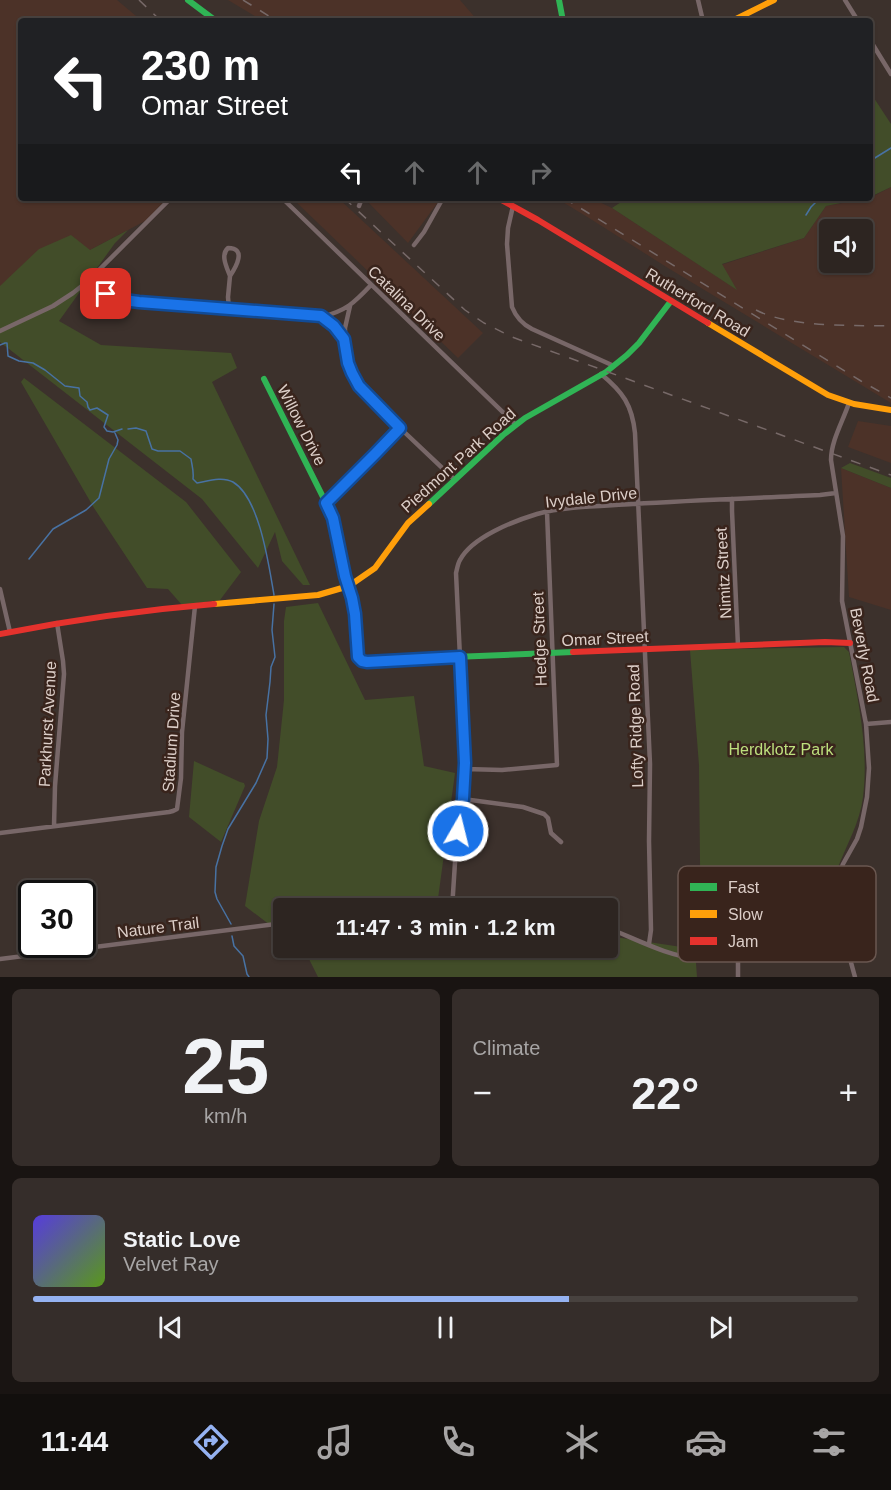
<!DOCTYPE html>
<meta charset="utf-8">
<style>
body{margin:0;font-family:Arial,sans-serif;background:#352d2a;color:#f1f3f6;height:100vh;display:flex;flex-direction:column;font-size:22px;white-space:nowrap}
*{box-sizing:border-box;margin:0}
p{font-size:20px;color:#a7a5a5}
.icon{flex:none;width:33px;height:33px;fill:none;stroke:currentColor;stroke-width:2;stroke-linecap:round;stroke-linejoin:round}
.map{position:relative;height:977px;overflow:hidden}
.sheet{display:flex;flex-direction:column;gap:12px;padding:12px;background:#191412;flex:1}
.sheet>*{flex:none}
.banner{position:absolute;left:18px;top:18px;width:855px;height:183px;border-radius:6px;box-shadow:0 2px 4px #0004,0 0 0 2px #48423f;background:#202124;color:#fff;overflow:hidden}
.tools{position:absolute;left:819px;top:219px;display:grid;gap:12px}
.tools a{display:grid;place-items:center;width:54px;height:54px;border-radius:6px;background:#2d2521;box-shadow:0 2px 4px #0004,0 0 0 2px #48423f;font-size:30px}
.speed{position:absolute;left:18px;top:880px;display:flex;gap:12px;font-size:30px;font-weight:700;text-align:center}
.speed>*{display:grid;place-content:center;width:78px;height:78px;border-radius:50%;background:#2d2521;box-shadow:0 2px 4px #0004,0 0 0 2px #48423f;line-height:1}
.speed .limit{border:3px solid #111;border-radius:9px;background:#fff;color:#111}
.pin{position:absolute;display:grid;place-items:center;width:51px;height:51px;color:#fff;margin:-26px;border-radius:12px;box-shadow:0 3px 9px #0006}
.me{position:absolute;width:66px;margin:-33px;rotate:8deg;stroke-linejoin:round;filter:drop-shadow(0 0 4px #0008)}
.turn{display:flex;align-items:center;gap:21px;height:126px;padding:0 24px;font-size:27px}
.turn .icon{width:78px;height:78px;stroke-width:2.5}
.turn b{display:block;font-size:42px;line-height:51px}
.lanes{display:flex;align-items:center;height:57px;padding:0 24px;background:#0003;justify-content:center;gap:30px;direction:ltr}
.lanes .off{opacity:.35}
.big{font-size:45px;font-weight:700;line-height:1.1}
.sheet .tile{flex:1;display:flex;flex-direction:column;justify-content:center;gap:9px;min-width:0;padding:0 21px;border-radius:9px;background:#352d2a}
.sheet .dial{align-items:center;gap:0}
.dial b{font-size:78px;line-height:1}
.song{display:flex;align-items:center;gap:18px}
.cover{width:72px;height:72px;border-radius:9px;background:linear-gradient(135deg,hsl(250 70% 55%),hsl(90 70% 35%))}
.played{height:6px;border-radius:3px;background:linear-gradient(90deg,#95b2f1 65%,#48423f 65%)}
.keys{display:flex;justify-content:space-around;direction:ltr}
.heat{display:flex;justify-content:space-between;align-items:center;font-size:33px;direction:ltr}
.sheet .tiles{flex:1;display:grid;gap:12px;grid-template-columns:1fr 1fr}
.tile:last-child{grid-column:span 2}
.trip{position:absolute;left:273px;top:898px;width:345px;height:60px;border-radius:6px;background:#2d2521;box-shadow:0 2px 4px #0004,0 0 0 2px #48423f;font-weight:700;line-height:60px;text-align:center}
.tabs{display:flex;height:96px;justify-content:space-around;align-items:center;background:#120f0d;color:#a7a5a5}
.tabs .icon{width:42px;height:42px}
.tabs .active{color:#95b2f1}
.tabs b{font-size:27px;color:#f1f3f6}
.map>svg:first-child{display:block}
.built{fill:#4c3228;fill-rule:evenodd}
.green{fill:#424d29}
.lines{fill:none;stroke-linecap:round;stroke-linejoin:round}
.stream{stroke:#4872a3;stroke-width:1.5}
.street{stroke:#786768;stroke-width:4.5}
.fast{stroke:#30b455;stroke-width:6}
.slow{stroke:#ff9f0a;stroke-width:6}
.jam{stroke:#e5322d;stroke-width:6}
.rail{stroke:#776968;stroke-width:1.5;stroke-dasharray:10 10;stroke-linecap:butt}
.route-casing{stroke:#114b97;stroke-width:15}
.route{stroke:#1a73e8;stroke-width:10}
.labels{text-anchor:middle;stroke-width:5;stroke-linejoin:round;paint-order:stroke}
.street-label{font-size:16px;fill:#dccec8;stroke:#39241c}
.park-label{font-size:16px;fill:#bddf7d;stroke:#39241c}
.key{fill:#39241c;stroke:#6a5750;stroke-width:1.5}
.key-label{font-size:16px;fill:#dccec8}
</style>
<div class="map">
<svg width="891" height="977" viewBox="0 0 891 977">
<rect width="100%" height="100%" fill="#3c312c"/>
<path class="built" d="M0 0H117L142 21H21V198H167L147 220 90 250 0 289Z
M228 0H460L478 21H263Z
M891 187V403L668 268 589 218 556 198H591L612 208 736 289 721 265 804 238 826 206 870 198ZM830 230H862V262H830Z
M292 198H338L483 333 458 358Z
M364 198H441L408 243Z
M858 421 891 426V463L848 447Z
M841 468 891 488V610L849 597Z"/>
<path class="green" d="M870 92 891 124V187L870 197Z
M627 198H866L826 206 804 238 722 264 737 290 612 208Z
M128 230 115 243 59 321 101 345 231 353 237 368 212 382 310 585H303L282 561 275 532 258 568 202 499 0 342V286L39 249 71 235 90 250Z
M24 378 186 502 241 572 220 600 182 605 168 589 147 588 94 508 21 382Z
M850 463 891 478V488L841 468Z
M318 603 365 700 414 696 424 766 455 773 437 906 453 909H284L283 935 245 906 259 821 277 767 284 700V621L286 607Z
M844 647 849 652C858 700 869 748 863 797 860 823 846 845 837 870 834 878 829 887 830 896 830 906 838 929 841 940L840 945 701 955 699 765 690 650Z
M194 761 240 782 244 783 245 786 221 842 189 817Z
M608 936 695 949 697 977H318L306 953 300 948H608Z"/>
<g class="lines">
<path class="stream" d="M870 161 891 148
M806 215 811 207 820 198
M0 345 5 343H7L8 356 19 361 33 363 45 370 65 386 79 388 80 396 87 402 88 407 90 410 97 408 108 415 104 427 107 431 113 432 122 429
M128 429 136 428 146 431 152 449 158 451H180L191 459C192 466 194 471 193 479L197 483C208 481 222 476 233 482 260 498 269 567 274 595
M29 559 53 529 86 510 99 498 109 459 117 445 118 440 115 433
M231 924 217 899 215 892 216 867 222 846 228 829 256 783 267 758 268 739 266 715 270 682 271 667 275 657 272 630 274 604
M232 936 234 946 243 956 247 974 249 977"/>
<path class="street" d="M698 0 703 21
M845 0 858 21
M870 40 891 74
M282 198 516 425
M359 206 362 198
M513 206 508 228 507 244 512 307C516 317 522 324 532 329L614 366
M414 245 424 232 443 198
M228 248C247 248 236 267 230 276 227 268 220 255 228 248Z
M88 281 106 294 124 300 321 317 334 326 344 339
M350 306 345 328V347L348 363 356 382 363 392 400 428 455 480
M229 310 228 297 230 276
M321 317C346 311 354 303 371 285
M0 331 53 306 73 293 88 281 171 198
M601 374C623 392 632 405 635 433L650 764 649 841 651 930 649 944
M849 403C843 421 831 441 831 460L843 536 842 601 866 724 869 768 867 797 861 827 857 839 843 864 835 885 834 892 836 908 855 977
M732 499V511L738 646
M326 503 386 444 400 428
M0 589 10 632
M866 724 891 722
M465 769 502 770 557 765 547 512
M463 799 523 807 544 814 548 818 551 833 561 842
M54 826 55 786 64 674 63 661 57 623
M0 833 169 812 173 811 177 809 181 778 182 732 195 606
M452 909 456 847 464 782 465 763 456 573C457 569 458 563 460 560 472 537 514 521 537 514 565 506 604 506 633 504 695 500 757 498 820 495L836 493
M608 928C636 939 669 957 700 959L847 947
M738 956V977
M0 959 284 923"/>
<path class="fast" d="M188 0 216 21
M559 0 563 21
M264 379 333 517 345 577 352 598 355 614 358 657 362 661 379 662 454 657 573 652
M429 504 503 435 525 418 606 372 627 355 639 343 671 301"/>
<path class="slow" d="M732 21 774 0
M708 323 828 395 854 404 891 410
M214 604 318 595 349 586 375 568 408 523 429 504"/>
<path class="jam" d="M498 198 538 220 708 323
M0 634C71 620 142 610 214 604
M573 652 825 642 850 643"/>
<path class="rail" d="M139 0 161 21
M243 0 277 21
M344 198 465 310 484 323 512 337 891 475
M564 198 861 381 891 398
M756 310C791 328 852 325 891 326"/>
</g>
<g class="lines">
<g class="route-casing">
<path id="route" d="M106 294 124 300 139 302 321 316 334 326 344 339 348 363 352 373 359 386 400 428 375 454 326 503 333 518 345 576 352 598 355 614 358 657 362 661 367 662 460 657 465 763 463 799 458 831"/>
</g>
<use href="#route" class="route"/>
</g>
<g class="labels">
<g class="street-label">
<text transform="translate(698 302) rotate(31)" y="6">Rutherford Road</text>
<text transform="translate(407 303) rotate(44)" y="6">Catalina Drive</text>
<text transform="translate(302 425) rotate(63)" y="6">Willow Drive</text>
<text transform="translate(458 460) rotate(-42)" y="6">Piedmont Park Road</text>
<text transform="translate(591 497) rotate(-6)" y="6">Ivydale Drive</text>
<text transform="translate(723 573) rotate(-93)" y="6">Nimitz Street</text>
<text transform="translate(605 638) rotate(-3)" y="6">Omar Street</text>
<text transform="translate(539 639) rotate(-92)" y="6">Hedge Street</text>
<text transform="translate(865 655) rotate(79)" y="6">Beverly Road</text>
<text transform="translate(47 724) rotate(-87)" y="6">Parkhurst Avenue</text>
<text transform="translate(635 726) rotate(-92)" y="6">Lofty Ridge Road</text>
<text transform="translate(171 742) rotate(-86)" y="6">Stadium Drive</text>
<text transform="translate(158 927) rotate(-7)" y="6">Nature Trail</text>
</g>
<g class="park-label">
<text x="781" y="755">Herdklotz Park</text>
</g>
</g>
<rect x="678" y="866" width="198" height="96" rx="9" class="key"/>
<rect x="690" y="883" width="27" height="8" fill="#30b455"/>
<rect x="690" y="910" width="27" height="8" fill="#ff9f0a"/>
<rect x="690" y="937" width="27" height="8" fill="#e5322d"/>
<g class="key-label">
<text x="728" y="893">Fast</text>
<text x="728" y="920">Slow</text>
<text x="728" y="947">Jam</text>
</g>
</svg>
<div class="tools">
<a><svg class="icon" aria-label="sound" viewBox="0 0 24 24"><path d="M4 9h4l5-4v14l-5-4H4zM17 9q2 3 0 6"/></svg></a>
</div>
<div class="speed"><div class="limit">30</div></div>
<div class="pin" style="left:106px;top:294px;background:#d93025"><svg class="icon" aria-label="arrive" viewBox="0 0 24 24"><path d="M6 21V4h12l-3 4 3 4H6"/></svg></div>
<svg class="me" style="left:458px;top:831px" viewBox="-20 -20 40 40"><circle r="17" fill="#1a73e8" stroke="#fff" stroke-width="3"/><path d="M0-11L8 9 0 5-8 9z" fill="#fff"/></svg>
<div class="trip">11:47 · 3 min · 1.2 km</div>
<div class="banner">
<div class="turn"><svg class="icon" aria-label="left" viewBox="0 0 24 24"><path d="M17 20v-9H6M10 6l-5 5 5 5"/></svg><div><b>230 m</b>Omar Street</div></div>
<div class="lanes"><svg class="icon" aria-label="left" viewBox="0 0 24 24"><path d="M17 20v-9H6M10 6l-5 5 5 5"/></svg><svg class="icon off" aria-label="ahead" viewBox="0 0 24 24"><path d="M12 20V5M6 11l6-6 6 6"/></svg><svg class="icon off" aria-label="ahead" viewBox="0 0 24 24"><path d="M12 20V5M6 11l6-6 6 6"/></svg><svg class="icon off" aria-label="right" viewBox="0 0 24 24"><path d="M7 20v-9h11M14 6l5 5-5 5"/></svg></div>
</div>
</div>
<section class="sheet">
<div class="tiles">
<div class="tile dial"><b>25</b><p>km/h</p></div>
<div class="tile"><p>Climate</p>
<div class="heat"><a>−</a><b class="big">22°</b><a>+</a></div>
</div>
<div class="tile">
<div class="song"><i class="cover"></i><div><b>Static Love</b><p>Velvet Ray</p></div></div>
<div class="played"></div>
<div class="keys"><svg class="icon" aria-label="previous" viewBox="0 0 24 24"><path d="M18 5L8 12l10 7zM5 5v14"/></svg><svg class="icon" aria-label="pause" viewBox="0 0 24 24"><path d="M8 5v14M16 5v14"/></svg><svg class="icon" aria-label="next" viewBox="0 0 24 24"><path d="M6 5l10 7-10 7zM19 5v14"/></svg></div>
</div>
</div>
</section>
<nav class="tabs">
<b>11:44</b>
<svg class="icon active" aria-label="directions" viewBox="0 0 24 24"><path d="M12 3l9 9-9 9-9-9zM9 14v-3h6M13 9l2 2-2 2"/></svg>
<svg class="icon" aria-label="music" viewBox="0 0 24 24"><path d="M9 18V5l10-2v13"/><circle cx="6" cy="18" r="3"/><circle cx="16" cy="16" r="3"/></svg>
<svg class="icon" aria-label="phone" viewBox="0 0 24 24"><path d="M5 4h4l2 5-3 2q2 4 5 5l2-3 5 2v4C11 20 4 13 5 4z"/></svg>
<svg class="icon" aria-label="climate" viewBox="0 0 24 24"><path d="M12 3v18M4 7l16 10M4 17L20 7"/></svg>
<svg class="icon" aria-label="car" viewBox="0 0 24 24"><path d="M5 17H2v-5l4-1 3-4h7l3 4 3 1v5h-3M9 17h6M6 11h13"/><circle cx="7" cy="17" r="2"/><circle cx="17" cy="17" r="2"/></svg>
<svg class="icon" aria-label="filters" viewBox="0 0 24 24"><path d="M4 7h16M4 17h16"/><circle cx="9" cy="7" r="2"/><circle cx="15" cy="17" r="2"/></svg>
</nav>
